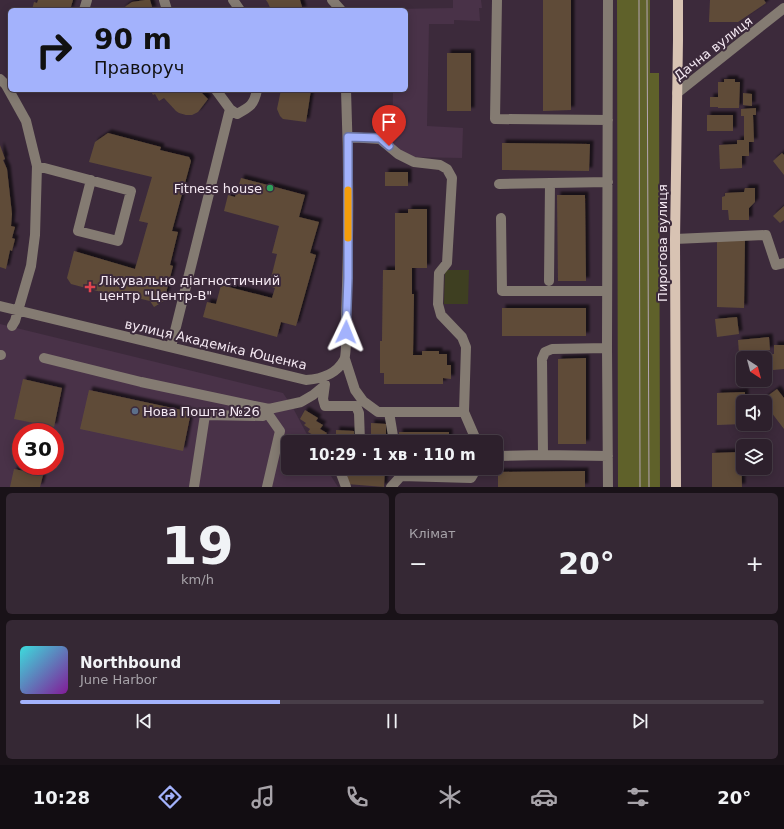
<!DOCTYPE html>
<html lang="uk">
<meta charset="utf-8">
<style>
body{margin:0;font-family:"DejaVu Sans",sans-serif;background:#352834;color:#f1f3f6;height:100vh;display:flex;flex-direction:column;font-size:15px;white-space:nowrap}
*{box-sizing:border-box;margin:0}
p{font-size:13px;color:#a7a3a9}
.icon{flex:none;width:22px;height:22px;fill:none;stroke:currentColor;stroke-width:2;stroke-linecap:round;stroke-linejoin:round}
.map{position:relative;height:487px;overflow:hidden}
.sheet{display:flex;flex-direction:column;gap:6px;padding:6px;background:#191218;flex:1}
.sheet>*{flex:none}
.banner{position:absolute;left:8px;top:8px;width:400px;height:84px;border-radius:6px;box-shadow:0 2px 10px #0003,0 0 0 1px #483e48;background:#a3b2fc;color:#111;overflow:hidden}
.needle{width:26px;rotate:144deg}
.controls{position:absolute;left:736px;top:351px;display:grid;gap:8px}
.controls a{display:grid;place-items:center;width:36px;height:36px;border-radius:6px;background:#2d202c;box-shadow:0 2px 10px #0003,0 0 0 1px #483e48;font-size:20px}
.speed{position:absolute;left:12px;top:423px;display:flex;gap:8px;font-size:20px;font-weight:700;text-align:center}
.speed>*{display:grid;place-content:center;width:52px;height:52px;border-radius:50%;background:#2d202c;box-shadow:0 2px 10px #0003,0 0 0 1px #483e48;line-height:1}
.speed .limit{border:6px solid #d22;background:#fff;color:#111}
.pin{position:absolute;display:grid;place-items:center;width:34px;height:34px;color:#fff;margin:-41px -17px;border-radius:50% 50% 50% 0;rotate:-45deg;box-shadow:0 0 4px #0007}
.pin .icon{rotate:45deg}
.me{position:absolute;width:44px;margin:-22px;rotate:2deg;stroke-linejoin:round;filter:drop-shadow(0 0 3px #0008)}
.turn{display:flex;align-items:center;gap:14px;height:84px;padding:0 20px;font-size:18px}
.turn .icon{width:52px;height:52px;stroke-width:2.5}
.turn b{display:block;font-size:28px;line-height:34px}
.big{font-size:30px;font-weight:700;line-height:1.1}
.sheet .tile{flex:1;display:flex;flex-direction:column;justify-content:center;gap:6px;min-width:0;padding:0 14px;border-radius:6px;background:#352834}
.sheet .dial{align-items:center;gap:0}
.dial b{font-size:52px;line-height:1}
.song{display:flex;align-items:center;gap:12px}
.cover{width:48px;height:48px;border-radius:6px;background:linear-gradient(135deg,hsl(180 70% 55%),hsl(290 70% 35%))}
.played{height:4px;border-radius:2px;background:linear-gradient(90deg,#a3b2fc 35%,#483e48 35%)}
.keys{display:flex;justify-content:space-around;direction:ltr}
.heat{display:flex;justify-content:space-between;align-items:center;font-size:22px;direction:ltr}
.sheet .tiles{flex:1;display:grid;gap:6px;grid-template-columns:1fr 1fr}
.tile:last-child{grid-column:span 2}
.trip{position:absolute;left:281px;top:435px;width:222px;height:40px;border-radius:6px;background:#2d202c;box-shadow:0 2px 10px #0003,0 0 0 1px #483e48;font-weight:700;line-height:40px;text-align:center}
.tab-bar{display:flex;height:64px;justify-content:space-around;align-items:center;background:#120d12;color:#a7a3a9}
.tab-bar .icon{width:28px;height:28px}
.tab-bar .on{color:#a3b2fc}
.tab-bar b{font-size:18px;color:#f1f3f6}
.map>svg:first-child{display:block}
.built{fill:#493248;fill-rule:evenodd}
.green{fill:#3e3f21}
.forest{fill:#5f612a}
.building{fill:#5f4c39;filter:url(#shadow)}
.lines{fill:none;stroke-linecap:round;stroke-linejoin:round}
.minor{stroke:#847b72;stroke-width:10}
.major{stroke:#d8c3b3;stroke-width:10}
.tram{stroke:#b5a6b3;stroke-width:1}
.route-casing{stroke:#6a74a4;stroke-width:10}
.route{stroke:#a3b2fc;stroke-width:7}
.slow{stroke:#f59e0b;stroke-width:7}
.leisure-dot{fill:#2e9e5b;stroke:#3c2a3b;stroke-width:1.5}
.health-dot{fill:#e0444e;stroke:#3c2a3b;stroke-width:1.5}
.service-dot{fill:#5c6f8a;stroke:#3c2a3b;stroke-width:1.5}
.labels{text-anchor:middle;stroke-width:4;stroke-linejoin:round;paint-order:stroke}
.street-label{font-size:13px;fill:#f5e9f3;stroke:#3c2a3b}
.poi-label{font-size:13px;fill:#f5e9f3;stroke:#3c2a3b;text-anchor:start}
</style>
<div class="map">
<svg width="784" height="487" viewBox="0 0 784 487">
<defs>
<filter id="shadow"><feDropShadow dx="3.5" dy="-3.5" stdDeviation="1" flood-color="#0009"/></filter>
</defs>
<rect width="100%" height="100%" fill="#3c2a3b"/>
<path class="built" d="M453 0H481L482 8H479L480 21 454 20V24H429L427 126 463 128 462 158 411 157 392 146 393 90H406V10H395V9L453 8Z
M0 324 283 393 293 408 311 442H288V468H326L338 487H0ZM21 432H55V466H21Z"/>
<path class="green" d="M445 270H469L468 304H444Z"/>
<path class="forest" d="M617 0H650V73H659L660 487H618Z"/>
<path class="building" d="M38 0H73L70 10H32L34 2 37 3Z
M145 0H150L153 10H122L126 6 132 2Z
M266 0H300L303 10H271L268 3Z
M543 0H571V110L543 111Z
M710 0H764L766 3 738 22H709Z
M447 53H471V111H447Z
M724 79H735V82H740L739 108H718V107H710V97H718V82H724Z
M150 90H199L208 99 198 112 192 115H186L179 113 176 111 164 98 159 101 155 94 153 95Z
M281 90H311L306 122 283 119 280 116 277 109Z
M743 93 752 94V106L743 105Z
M756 108V115H753L754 142H749V156H742V168L720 169 719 145 737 144V140H744V116H741V109Z
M707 115H733V131H707Z
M108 133 161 147 160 150 189 157 191 161 172 231 178 232 170 265 173 266 164 301 154 307 150 301 115 293 108 297 105 293 71 284 67 278 74 251 135 269 148 223 139 221 152 177 89 162 95 142Z
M502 143 590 144 589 171 502 170Z
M0 145 5 159 3 160 7 169 12 214 11 226 15 227 12 238 15 239 12 251 10 250 6 269 0 267Z
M782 153 784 155V175L773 161Z
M385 172H408V186H385Z
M241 178 305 195 299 217 319 222 310 253 316 255 296 326 281 322 277 337 203 317 207 302 216 304 221 285 272 298 275 288 269 286 277 254 272 253 279 226 224 211 228 195 235 197Z
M745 188H755V202L749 208V220H729L728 210H722V197L725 196V193L744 192Z
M557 195H585L586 281H558Z
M784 206V220L780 223 773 216Z
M408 209H427V268H412V294H414L413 355H422V351H439V354H447V365H451V379L443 378V384H384V373H380V341H382L383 270H395V213H408Z
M717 238H745L744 308 717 307Z
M502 308H586V336H502Z
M737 317 739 334 717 337 715 319Z
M769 337 770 350 760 351 761 358H743V367H740L738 340Z
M774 345H784V369L773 370 772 354H774Z
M586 358V444H558V359Z
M23 379 62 388 54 427 14 419Z
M777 389 784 398V429L765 404V402H764L762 400Z
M89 390 191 412 183 451 80 429Z
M745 392V402H743V424L717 425V393Z
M305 410 318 418 316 421 323 425 320 429 327 433 323 438 330 442H314L312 441 315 436 308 432 310 429 304 425 306 423 300 419Z
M371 423 386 424V442H371Z
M336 430 354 431V442H336Z
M399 432H449V442H399Z
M741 452 742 487H712V453Z
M348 468H385L384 487 347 484Z
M14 469 43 475 40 487H10Z
M585 471V487H498V472Z"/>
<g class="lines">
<path class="minor" d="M164 0 167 10
M233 0 240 10
M332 0 341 10
M497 0 495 119 608 120
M84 10 87 0
M0 79 6 85 26 121 37 166 35 235 31 266 15 321 12 326
M216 90 230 109 237 114C250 107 254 105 257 90
M677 93 784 8
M348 137 380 139 398 154 414 162 440 165 447 169 452 178 447 263 439 273 438 304 441 315 462 337 466 347 464 412
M37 166 131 191 118 241 78 231 91 180
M499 184 608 182
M501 218 502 291H607
M675 239 766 235 776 265 784 263
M549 281 550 183
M0 306 306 380C321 379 336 375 344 360 347 355 346 323 346 315 349 240 349 165 346 90
M171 347 230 109
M0 355H1
M44 358 141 382 269 409 301 402 313 395 324 386
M345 359 355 390 363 401 378 412H464L477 442
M325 384 323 399 325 406H356L359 413 360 442
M266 411 280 431 267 487
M389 412 394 442
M543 455 542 359 545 352 552 349 607 348
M496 456 543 455 608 456
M339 468 346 487
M194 487 205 415 263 416 269 409
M391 487 401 476 471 478 477 468
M608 487 607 348 608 0"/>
<path class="major" d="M676 487 675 239 678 40V0"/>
<path class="tram" d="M639 0 640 487
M647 0 649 487"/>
</g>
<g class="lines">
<g class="route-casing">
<path id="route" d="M346 332 348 278V137L380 138 389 146"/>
</g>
<use href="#route" class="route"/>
<path class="slow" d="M348 238V190"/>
</g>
<circle class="leisure-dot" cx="270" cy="188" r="4"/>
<path class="health-dot" d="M88 281h4v4h4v4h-4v4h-4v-4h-4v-4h4z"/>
<circle class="service-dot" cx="135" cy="411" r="4"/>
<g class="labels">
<g class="street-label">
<text transform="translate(713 48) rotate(-38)" y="5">Дачна вулиця</text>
<text transform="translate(662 243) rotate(-90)" y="5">Пирогова вулиця</text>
<text transform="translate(216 344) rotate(13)" y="5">вулиця Академіка Ющенка</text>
</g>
<g class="poi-label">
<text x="262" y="193" text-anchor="end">Fitness house</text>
<text x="99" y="285">Лікувально діагностичний<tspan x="99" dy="15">центр "Центр-В"</tspan></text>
<text x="143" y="416">Нова Пошта №26</text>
</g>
</g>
</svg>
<div class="controls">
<a><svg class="needle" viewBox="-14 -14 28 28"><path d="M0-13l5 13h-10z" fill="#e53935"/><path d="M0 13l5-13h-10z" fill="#a7a3a9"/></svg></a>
<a><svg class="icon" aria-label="sound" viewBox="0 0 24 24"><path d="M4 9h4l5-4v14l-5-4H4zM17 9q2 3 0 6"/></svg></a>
<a><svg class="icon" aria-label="layers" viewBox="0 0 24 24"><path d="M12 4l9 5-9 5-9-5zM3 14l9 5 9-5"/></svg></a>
</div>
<div class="speed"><div class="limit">30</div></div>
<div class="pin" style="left:389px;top:146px;background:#d93025"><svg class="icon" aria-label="arrive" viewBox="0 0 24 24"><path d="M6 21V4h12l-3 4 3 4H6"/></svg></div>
<svg class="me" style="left:346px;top:332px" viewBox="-20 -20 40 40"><path d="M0-17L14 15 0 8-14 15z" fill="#a3b2fc" stroke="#fff" stroke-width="4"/></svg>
<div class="trip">10:29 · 1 хв · 110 m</div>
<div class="banner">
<div class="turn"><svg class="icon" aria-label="right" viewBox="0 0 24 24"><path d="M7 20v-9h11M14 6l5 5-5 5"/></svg><div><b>90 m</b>Праворуч</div></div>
</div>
</div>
<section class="sheet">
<div class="tiles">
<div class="tile dial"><b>19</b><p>km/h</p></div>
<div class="tile"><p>Клімат</p>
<div class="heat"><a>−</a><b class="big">20°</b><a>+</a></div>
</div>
<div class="tile">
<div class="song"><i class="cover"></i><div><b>Northbound</b><p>June Harbor</p></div></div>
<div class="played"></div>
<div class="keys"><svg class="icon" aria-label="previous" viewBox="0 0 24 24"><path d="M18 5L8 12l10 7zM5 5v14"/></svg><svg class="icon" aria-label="pause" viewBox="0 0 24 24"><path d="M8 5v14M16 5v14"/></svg><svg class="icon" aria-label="next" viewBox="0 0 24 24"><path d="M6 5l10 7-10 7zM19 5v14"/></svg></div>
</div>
</div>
</section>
<nav class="tab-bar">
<b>10:28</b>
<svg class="icon on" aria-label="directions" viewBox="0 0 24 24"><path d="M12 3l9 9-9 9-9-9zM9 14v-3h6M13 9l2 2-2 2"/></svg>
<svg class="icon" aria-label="music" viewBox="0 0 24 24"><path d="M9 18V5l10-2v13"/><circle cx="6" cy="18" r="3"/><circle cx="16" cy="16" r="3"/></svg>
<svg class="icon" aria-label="phone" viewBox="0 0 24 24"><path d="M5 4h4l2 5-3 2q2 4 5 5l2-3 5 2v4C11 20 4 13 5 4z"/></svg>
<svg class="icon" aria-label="climate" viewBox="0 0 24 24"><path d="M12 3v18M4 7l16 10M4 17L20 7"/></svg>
<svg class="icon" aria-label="car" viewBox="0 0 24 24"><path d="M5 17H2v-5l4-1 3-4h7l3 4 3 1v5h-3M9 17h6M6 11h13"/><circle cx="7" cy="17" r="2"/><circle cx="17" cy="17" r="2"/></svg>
<svg class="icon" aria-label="filters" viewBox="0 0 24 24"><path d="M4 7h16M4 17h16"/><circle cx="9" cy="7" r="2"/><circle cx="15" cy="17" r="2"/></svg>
<b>20°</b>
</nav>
